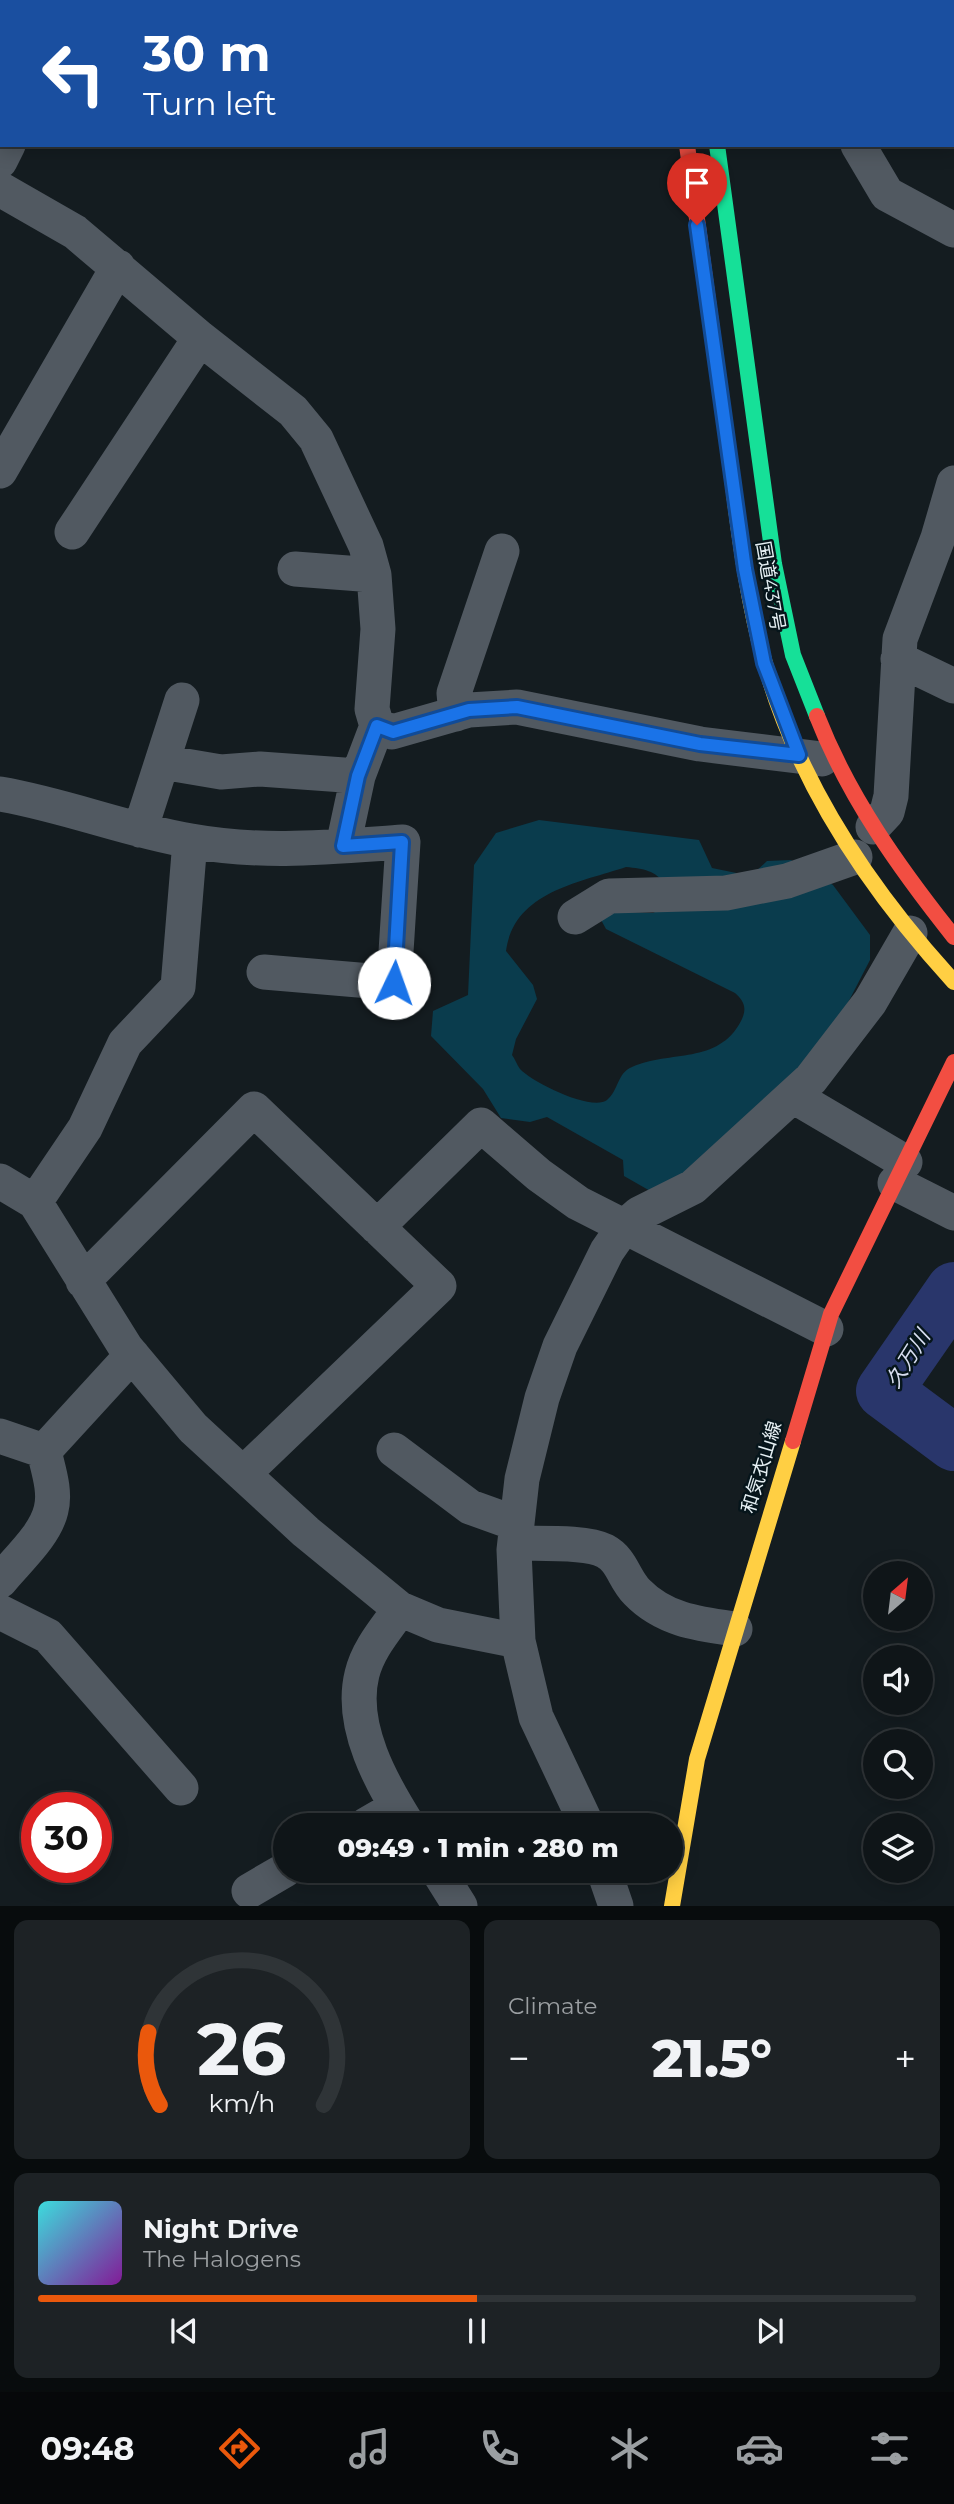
<!DOCTYPE html>
<meta charset="utf-8">
<style>
body{margin:0;font-family:Montserrat,"Noto Sans JP",sans-serif;background:#1d2225;color:#f1f3f6;height:100vh;display:flex;flex-direction:column;font-size:26px;white-space:nowrap}
*{box-sizing:border-box;margin:0}
p{font-size:23px;color:#9b9fa2}
.icon{flex:none;width:38px;height:38px;fill:none;stroke:currentColor;stroke-width:2;stroke-linecap:round;stroke-linejoin:round}
.map{position:relative;height:1906px;overflow:hidden}
.details{display:flex;flex-direction:column;gap:14px;padding:14px;background:#080c0d;flex:1}
.details>*{flex:none}
.hud{position:absolute;left:0px;top:0px;width:956px;height:147px;box-shadow:0 4px 18px #0003,0 0 0 2px #2f3437;background:#1a4fa0;color:#fff;overflow:hidden}
.needle{width:46px;rotate:28deg}
.buttons{position:absolute;left:863px;top:1561px;display:grid;gap:14px}
.buttons a{display:grid;place-items:center;width:70px;height:70px;border-radius:50%;background:#0f1518;box-shadow:0 4px 18px #0003,0 0 0 2px #2f3437;font-size:35px}
.speed{position:absolute;left:21px;top:1792px;display:flex;gap:14px;font-size:35px;font-weight:700;text-align:center}
.speed>*{display:grid;place-content:center;width:91px;height:91px;border-radius:50%;background:#0f1518;box-shadow:0 4px 18px #0003,0 0 0 2px #2f3437;line-height:1}
.speed .limit{border:10px solid #d22;background:#fff;color:#111}
.pin{position:absolute;display:grid;place-items:center;width:60px;height:60px;color:#fff;margin:-72px -30px;border-radius:50% 50% 50% 0;rotate:-45deg;box-shadow:0 0 7px #0007}
.pin .icon{rotate:45deg}
.me{position:absolute;width:77px;margin:-38px;rotate:3deg;stroke-linejoin:round;filter:drop-shadow(0 0 5px #0008)}
.turn{display:flex;align-items:center;gap:24px;height:147px;padding:0 28px;font-size:32px}
.turn .icon{width:91px;height:91px;stroke-width:2.5}
.turn b{display:block;font-size:49px;line-height:60px}
.big{font-size:52px;font-weight:800;line-height:1.1}
.details .card{flex:1;display:flex;flex-direction:column;justify-content:center;gap:10px;min-width:0;padding:0 24px;border-radius:14px;background:#1d2225}
.details .dial{align-items:center;gap:0}
.dial svg{height:182px;overflow:visible;fill:none;stroke:#2f3437;stroke-width:7;stroke-linecap:round;text-anchor:middle}
.dial text{fill:#f1f3f6;stroke:none}
.song{display:flex;align-items:center;gap:21px}
.cover{width:84px;height:84px;border-radius:10px;background:linear-gradient(135deg,hsl(180 70% 55%),hsl(290 70% 35%))}
.played{height:7px;border-radius:4px;background:linear-gradient(90deg,#ea580c 50%,#2f3437 50%)}
.keys{display:flex;justify-content:space-around;direction:ltr}
.heat{display:flex;justify-content:space-between;align-items:center;font-size:38px;direction:ltr}
.details .tiles{flex:1;display:grid;gap:14px;grid-template-columns:1fr 1fr}
.card:last-child{grid-column:span 2}
.trip{position:absolute;left:273px;top:1813px;width:410px;height:70px;border-radius:35px;background:#0f1518;box-shadow:0 4px 18px #0003,0 0 0 2px #2f3437;font-weight:800;line-height:70px;text-align:center}
.tab-bar{display:flex;height:112px;justify-content:space-around;align-items:center;background:#06080a;color:#9b9fa2}
.tab-bar .icon{width:49px;height:49px}
.tab-bar .current{color:#ea580c}
.tab-bar b{font-size:32px;color:#f1f3f6}
.map>svg:first-child{display:block}
.green{fill:#0a3c4d;fill-rule:evenodd}
.lines{fill:none;stroke-linecap:round;stroke-linejoin:round}
.river{stroke:#29366b;stroke-width:56}
.street{stroke:#515961;stroke-width:35}
.fast{stroke:#16e098;stroke-width:16}
.slow{stroke:#ffcf43;stroke-width:16}
.jam{stroke:#f24e42;stroke-width:16}
.route-casing{stroke:#114b97;stroke-width:18}
.route{stroke:#1a73e8;stroke-width:12}
.labels{text-anchor:middle;stroke-width:5;stroke-linejoin:round;paint-order:stroke}
.street-label{font-size:19px;fill:#e5eff3;stroke:#06151b}
.water-label{font-size:21px;font-style:italic;fill:#d7ddef;stroke:#06151b}
</style>
<div class="map">
<svg width="954" height="1906" viewBox="0 0 954 1906">
<rect width="100%" height="100%" fill="#141c20"/>
<path class="green" d="M539 820 699 840 712 868 751 876 767 861 791 860 833 885 870 935V960L839 1020 783 1087 685 1177 652 1192 624 1176 623 1160 547 1117 530 1122 501 1118 483 1089 431 1036 433 1011 468 995 474 865 496 833ZM626 867C644 869 655 870 666 885L663 908 653 913 605 911 600 918 606 929 735 993C745 1002 747 1009 741 1021 718 1065 670 1050 632 1067 617 1073 619 1090 607 1100 592 1112 532 1082 520 1069 517 1065 515 1059 512 1055L516 1039 537 999 533 985 506 951C514 892 578 883 626 867Z"/>
<g class="lines">
<path class="river" d="M954 1290 884 1391 954 1443"/>
<path class="street" d="M84 2 85 0
M887 2 888 0
M858 145 887 194 954 230
M0 161 8 145
M0 189 75 232 200 338 293 411 316 439 366 546 374 575 378 629 372 709 377 726 392 732 469 710 517 707 700 744 822 759
M0 471 118 267
M72 532 200 338
M295 569 374 575
M898 659 954 686
M456 714 454 693 502 551
M162 762 221 772 260 769 358 776
M0 794C65 805 126 830 191 841 263 854 330 847 403 842L394 983 264 972
M873 827 887 812 891 796 900 639 938 538 954 483
M140 830 182 700
M190 841 178 987 125 1043 85 1128 35 1202 126 1348 193 1428 306 1532 400 1609 438 1625 518 1641
M343 846 358 776 377 726
M575 917 609 896 726 893 787 881 855 857
M793 1096 905 1162
M0 1181 35 1202
M895 1183 954 1213
M377 1227 481 1125 539 1175 578 1203 826 1329
M83 1281 254 1109 439 1286 243 1474
M0 1436 44 1451 132 1355
M394 1450 470 1507 517 1524
M515 1543C538 1544 585 1541 605 1551 622 1560 624 1579 637 1592 664 1620 699 1624 735 1629
M0 1581C16 1561 45 1536 51 1510 56 1491 48 1469 44 1451
M400 1609C386 1629 368 1649 362 1674 349 1726 382 1784 408 1825
M0 1612 48 1636 181 1788
M366 1825 397 1807
M587 1825 536 1717 518 1641 514 1550 522 1479 542 1398 560 1346 607 1251 623 1228 639 1214 693 1187 811 1079 870 1002 910 933
M438 1871 460 1906
M604 1871 616 1906
M249 1891 285 1870"/>
<path class="fast" d="M656 0 657 2
M717 145 774 564 793 655 817 716"/>
<path class="slow" d="M734 493C741 549 749 605 764 660 797 783 869 889 954 982
M672 1906 697 1759 793 1441"/>
<path class="jam" d="M688 0 689 2
M687 145 734 493
M817 716C849 798 900 869 954 937
M793 1441 831 1314 954 1062"/>
</g>
<g class="lines">
<g class="route-casing">
<path id="route" d="M394 983 402 842 343 846 358 776 377 726 393 732 469 710 517 707 700 744 799 755 764 663 745 569 697 225"/>
</g>
<use href="#route" class="route"/>
</g>
<g class="labels">
<g class="street-label">
<text transform="translate(771 586) rotate(80)" y="7">国道437号</text>
<text transform="translate(761 1467) rotate(-73)" y="7">和気衣山線</text>
</g>
<g class="water-label">
<text transform="translate(908 1359) rotate(-58)" y="7">久万川</text>
</g>
</g>
</svg>
<div class="buttons">
<a><svg class="needle" viewBox="-14 -14 28 28"><path d="M0-13l5 13h-10z" fill="#e53935"/><path d="M0 13l5-13h-10z" fill="#9b9fa2"/></svg></a>
<a><svg class="icon" aria-label="sound" viewBox="0 0 24 24"><path d="M4 9h4l5-4v14l-5-4H4zM17 9q2 3 0 6"/></svg></a>
<a><svg class="icon" aria-label="search" viewBox="0 0 24 24"><circle cx="10" cy="10" r="6"/><path d="M15 15l6 6"/></svg></a>
<a><svg class="icon" aria-label="layers" viewBox="0 0 24 24"><path d="M12 4l9 5-9 5-9-5zM3 14l9 5 9-5"/></svg></a>
</div>
<div class="speed"><div class="limit">30</div></div>
<div class="pin" style="left:697px;top:225px;background:#d93025"><svg class="icon" aria-label="arrive" viewBox="0 0 24 24"><path d="M6 21V4h12l-3 4 3 4H6"/></svg></div>
<svg class="me" style="left:394px;top:983px" viewBox="-20 -20 40 40"><circle r="19" fill="#fff"/><path d="M0-13L10 11 0 6-10 11z" fill="#1a73e8"/></svg>
<div class="trip">09:49 · 1 min · 280 m</div>
<div class="hud">
<div class="turn"><svg class="icon" aria-label="left" viewBox="0 0 24 24"><path d="M17 20v-9H6M10 6l-5 5 5 5"/></svg><div><b>30 m</b>Turn left</div></div>
</div>
</div>
<section class="details">
<div class="tiles">
<div class="card dial"><svg viewBox="0 0 100 80">
<path d="M14 69A42 42 0 1 1 86 69"/>
<path d="M14 69A42 42 0 0 1 9 37" stroke="#ea580c"/>
<text x="50" y="56" font-size="32" font-weight="700">26</text>
<text x="50" y="72" font-size="11">km/h</text>
</svg></div>
<div class="card"><p>Climate</p>
<div class="heat"><a>−</a><b class="big">21.5°</b><a>+</a></div>
</div>
<div class="card">
<div class="song"><i class="cover"></i><div><b>Night Drive</b><p>The Halogens</p></div></div>
<div class="played"></div>
<div class="keys"><svg class="icon" aria-label="previous" viewBox="0 0 24 24"><path d="M18 5L8 12l10 7zM5 5v14"/></svg><svg class="icon" aria-label="pause" viewBox="0 0 24 24"><path d="M8 5v14M16 5v14"/></svg><svg class="icon" aria-label="next" viewBox="0 0 24 24"><path d="M6 5l10 7-10 7zM19 5v14"/></svg></div>
</div>
</div>
</section>
<nav class="tab-bar">
<b>09:48</b>
<svg class="icon current" aria-label="directions" viewBox="0 0 24 24"><path d="M12 3l9 9-9 9-9-9zM9 14v-3h6M13 9l2 2-2 2"/></svg>
<svg class="icon" aria-label="music" viewBox="0 0 24 24"><path d="M9 18V5l10-2v13"/><circle cx="6" cy="18" r="3"/><circle cx="16" cy="16" r="3"/></svg>
<svg class="icon" aria-label="phone" viewBox="0 0 24 24"><path d="M5 4h4l2 5-3 2q2 4 5 5l2-3 5 2v4C11 20 4 13 5 4z"/></svg>
<svg class="icon" aria-label="climate" viewBox="0 0 24 24"><path d="M12 3v18M4 7l16 10M4 17L20 7"/></svg>
<svg class="icon" aria-label="car" viewBox="0 0 24 24"><path d="M5 17H2v-5l4-1 3-4h7l3 4 3 1v5h-3M9 17h6M6 11h13"/><circle cx="7" cy="17" r="2"/><circle cx="17" cy="17" r="2"/></svg>
<svg class="icon" aria-label="filters" viewBox="0 0 24 24"><path d="M4 7h16M4 17h16"/><circle cx="9" cy="7" r="2"/><circle cx="15" cy="17" r="2"/></svg>
</nav>
